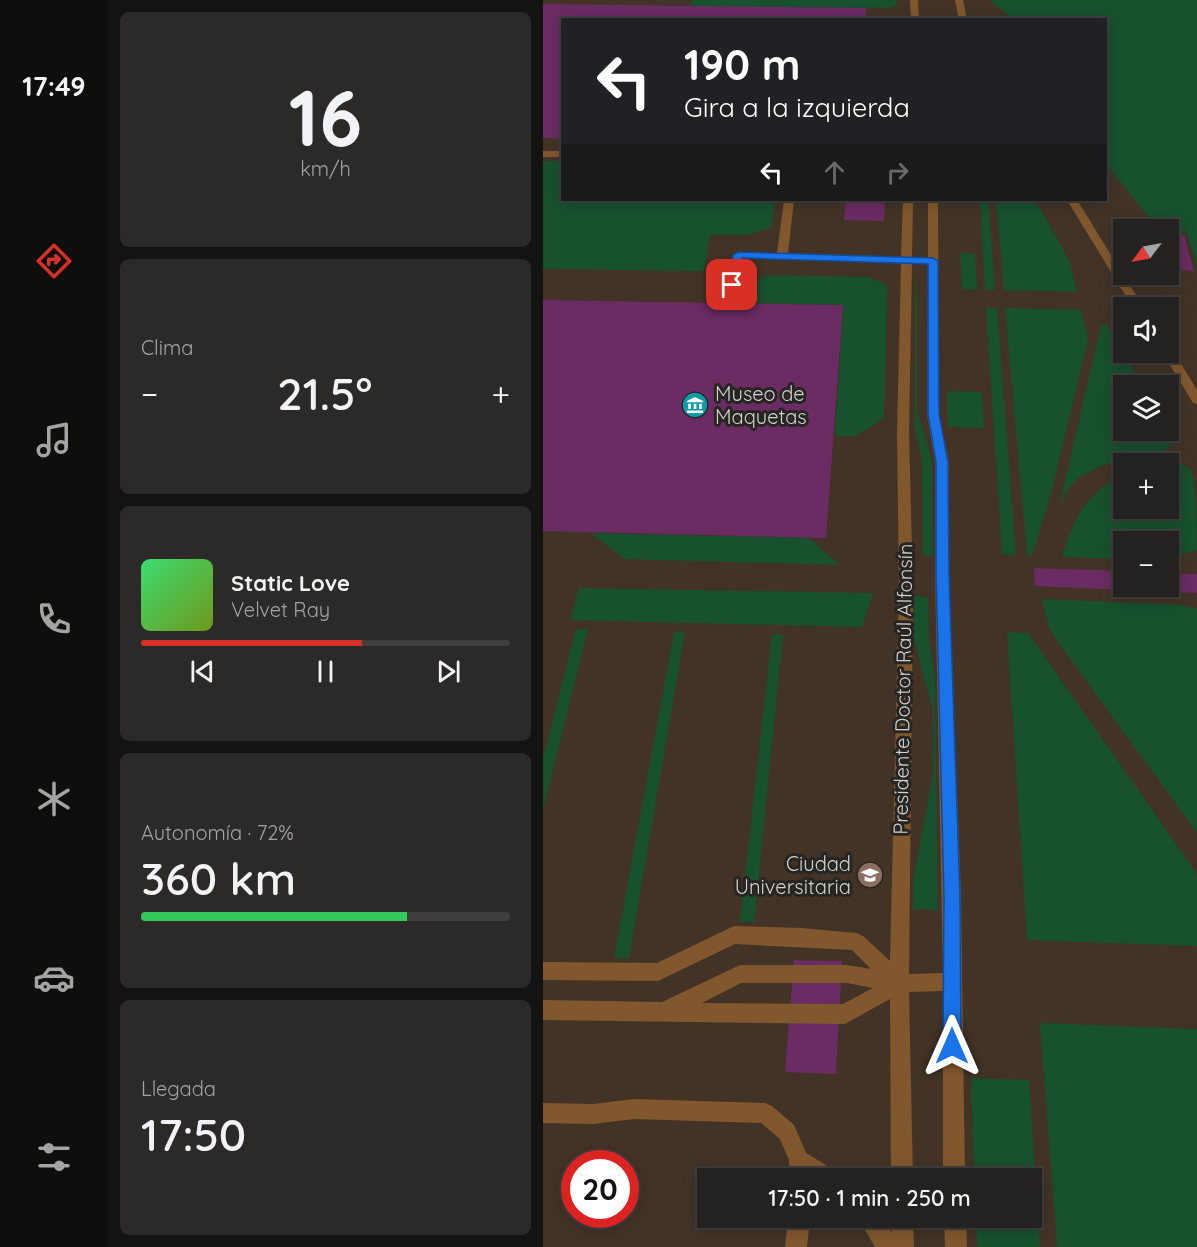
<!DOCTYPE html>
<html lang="es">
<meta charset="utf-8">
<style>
body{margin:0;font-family:Quicksand,sans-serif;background:#2b2a29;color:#f1f3f6;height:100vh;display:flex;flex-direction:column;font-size:22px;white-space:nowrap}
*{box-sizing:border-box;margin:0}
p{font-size:20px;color:#a3a4a5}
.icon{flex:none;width:33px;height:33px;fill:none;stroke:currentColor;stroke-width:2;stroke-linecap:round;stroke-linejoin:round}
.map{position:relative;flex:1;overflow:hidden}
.details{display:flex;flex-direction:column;gap:12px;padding:12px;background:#131312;width:435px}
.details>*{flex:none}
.guide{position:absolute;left:18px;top:18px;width:546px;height:183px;border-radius:0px;box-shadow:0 3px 15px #0003,0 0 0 2px #403f3e;background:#202124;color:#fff;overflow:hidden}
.needle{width:39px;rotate:238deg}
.controls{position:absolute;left:570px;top:219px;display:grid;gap:12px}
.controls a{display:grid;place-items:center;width:66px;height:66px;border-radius:0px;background:#232220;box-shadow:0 3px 15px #0003,0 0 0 2px #403f3e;font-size:30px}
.speed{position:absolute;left:18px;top:1150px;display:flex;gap:12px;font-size:30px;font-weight:700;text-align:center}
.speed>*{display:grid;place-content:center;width:78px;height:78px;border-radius:50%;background:#232220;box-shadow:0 3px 15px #0003,0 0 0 2px #403f3e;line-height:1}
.speed .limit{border:9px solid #d22;background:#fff;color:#111}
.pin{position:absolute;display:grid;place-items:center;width:51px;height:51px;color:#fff;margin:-26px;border-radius:12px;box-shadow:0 3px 9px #0006}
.me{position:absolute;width:66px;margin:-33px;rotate:0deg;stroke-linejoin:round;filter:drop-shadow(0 0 4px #0008)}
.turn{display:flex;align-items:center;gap:21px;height:126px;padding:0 24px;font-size:27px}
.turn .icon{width:78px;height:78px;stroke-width:2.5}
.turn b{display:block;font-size:42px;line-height:51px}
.lanes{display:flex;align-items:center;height:57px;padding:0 24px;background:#0003;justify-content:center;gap:30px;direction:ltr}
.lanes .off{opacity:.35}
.big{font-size:45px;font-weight:600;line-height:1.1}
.details .tile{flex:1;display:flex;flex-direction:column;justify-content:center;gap:9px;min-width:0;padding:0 21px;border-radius:9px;background:#2b2a29}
.details .dial{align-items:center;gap:0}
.dial b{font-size:78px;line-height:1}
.song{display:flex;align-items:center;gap:18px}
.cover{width:72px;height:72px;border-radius:9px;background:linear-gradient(135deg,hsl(140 70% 55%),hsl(80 70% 35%))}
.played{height:6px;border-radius:3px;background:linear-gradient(90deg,#d93025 60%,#403f3e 60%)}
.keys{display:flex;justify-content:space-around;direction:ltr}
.heat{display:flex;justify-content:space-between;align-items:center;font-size:33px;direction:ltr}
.charge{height:9px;border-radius:4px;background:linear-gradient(90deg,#34c759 72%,#403f3e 0)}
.trip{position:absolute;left:154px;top:1168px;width:345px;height:60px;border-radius:0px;background:#232220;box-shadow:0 3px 15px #0003,0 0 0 2px #403f3e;font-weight:600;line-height:60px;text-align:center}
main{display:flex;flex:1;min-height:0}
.tab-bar{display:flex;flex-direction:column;width:108px;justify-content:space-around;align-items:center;background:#0e0e0d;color:#a3a4a5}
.tab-bar .icon{width:42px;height:42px}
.tab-bar .current{color:#d93025}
.tab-bar b{font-size:27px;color:#f1f3f6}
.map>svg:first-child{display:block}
.education{fill:#423326;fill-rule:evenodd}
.green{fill:#17512e}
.building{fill:#6a2c63}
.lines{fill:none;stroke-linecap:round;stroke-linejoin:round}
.service{fill:#81582e;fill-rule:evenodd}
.route{fill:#1a73e8;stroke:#114b97;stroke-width:1.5}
.labels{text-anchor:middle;stroke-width:6;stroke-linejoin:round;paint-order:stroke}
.poi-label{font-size:20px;fill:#d3d2d0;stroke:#262522;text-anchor:start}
.street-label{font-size:20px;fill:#d3d2d0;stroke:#262522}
</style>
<main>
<nav class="tab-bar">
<b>17:49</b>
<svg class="icon current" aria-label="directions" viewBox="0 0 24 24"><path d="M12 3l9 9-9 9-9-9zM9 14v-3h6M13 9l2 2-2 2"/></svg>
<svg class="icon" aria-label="music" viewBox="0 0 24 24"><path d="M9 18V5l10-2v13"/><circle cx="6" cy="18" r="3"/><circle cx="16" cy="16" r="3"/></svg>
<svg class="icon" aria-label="phone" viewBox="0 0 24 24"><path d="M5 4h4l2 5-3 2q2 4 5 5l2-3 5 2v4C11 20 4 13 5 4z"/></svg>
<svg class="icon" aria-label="climate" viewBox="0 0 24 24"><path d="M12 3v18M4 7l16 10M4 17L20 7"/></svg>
<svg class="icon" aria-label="car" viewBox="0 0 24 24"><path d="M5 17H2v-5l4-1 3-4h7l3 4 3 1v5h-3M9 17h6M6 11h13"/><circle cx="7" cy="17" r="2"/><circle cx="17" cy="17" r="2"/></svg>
<svg class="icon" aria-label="filters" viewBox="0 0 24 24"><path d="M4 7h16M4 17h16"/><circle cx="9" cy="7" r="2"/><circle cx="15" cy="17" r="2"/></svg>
</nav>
<section class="details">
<div class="tile dial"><b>16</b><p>km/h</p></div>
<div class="tile"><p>Clima</p>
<div class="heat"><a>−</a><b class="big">21.5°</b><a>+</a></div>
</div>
<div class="tile">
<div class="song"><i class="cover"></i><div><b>Static Love</b><p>Velvet Ray</p></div></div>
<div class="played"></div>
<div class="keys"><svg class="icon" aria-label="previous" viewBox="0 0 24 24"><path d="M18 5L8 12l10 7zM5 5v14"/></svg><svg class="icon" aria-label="pause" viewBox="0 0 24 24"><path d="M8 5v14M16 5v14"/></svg><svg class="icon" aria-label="next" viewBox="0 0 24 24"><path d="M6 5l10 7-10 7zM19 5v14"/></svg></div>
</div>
<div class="tile"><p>Autonomía · 72%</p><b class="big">360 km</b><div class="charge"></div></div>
<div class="tile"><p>Llegada</p><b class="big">17:50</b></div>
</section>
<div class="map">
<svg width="654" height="1247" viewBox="0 0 654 1247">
<rect width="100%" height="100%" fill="#2f2e2b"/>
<path class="education" d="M0 0H654V1247H0ZM20 20H562V200H20ZM580 230H626V274H580ZM580 308H626V352H580ZM580 386H626V430H580ZM580 464H626V508H580ZM580 542H626V586H580ZM32 1164H82V1215H32ZM165 1179H489V1218H165Z"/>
<path class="green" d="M149 0H353V5L348 8 147 6Z
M447 0H654V267L644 232 626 234V230L615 229 563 164 562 20 469 19Z
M0 161H19L20 200H232L228 227 206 235H167L161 271 0 269Z
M437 200H445L452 290H442Z
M453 200H492L526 260 534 292 461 290Z
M417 253 432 254 434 290 419 289Z
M372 271 374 297V410L389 461 390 556 380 555 379 459 372 429Z
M226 275 327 277 344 286 341 418 313 436H292L300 305 212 303 215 279Z
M443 308H454L473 555 459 554Z
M462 308 538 310 545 340 509 490 489 556 484 555Z
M563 324 599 385 580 386V430L625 431C641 458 592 456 576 460 563 464 549 469 537 477 526 484 522 495 516 507L558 325Z
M404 391 439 392 441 428 405 427Z
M617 460C627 461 641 462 648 470 654 482 654 532 654 550L626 559V542H580V559L519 557C533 513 540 499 580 473V508H626V464L600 463Z
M48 533 266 538 296 565 81 559Z
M36 588 330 593 319 627 27 620Z
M371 596 385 597 386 639 392 679 395 910 370 909V881L390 773V711L371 639Z
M499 599 640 605 654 609V833L512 638 505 625Z
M33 629H45L0 810V759Z
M131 632H142L86 958H71Z
M464 632 485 633 654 874V946L484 940Z
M229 634H240L211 922H197Z
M497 1023 654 1029V1247H514Z
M428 1078 486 1080 497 1247H434L433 1218H489V1179H431Z"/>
<path class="building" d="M0 4 323 8 322 20H20V139L0 138Z
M303 200H342L341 221 301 220Z
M641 235 651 271 626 269V237Z
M0 300 300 305 283 538 0 531Z
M491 568 580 571V586H626V573L654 574V593L492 586Z
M251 960 299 961 293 1074 242 1072Z"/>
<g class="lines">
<path class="service" d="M367 0H375L376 20H368Z
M412 0H420L424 20H416Z
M0 151H20V157H0Z
M241 200H251L245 253 358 257 360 200H370L369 257 385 258V200H395L396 414 406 462V573L418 898 422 1179H400V991L366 992 370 1179H348L347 999 302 1024 0 1020V1000L119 1002 197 965H304L328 969 309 950 192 944 115 981 0 980V962L114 963 191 926 258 928 313 933 320 936 347 961 356 590 354 432 358 263 200 258 192 303 190 305H182L180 303 191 253H234ZM369 264H385L384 414 392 462V573L400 973 366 974 370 590 366 432ZM198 983H304L330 988 300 1004 159 1003Z
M524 200H534L601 308H590Z
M626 348 629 349 654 390V404L650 403 619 352H626Z
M91 1099 222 1103 229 1106 251 1125 263 1153 293 1171 296 1179H246V1160L237 1139 218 1123 91 1119 50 1124 0 1123V1103L50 1104Z
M245 1218H267L264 1247H242Z
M315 1218H339L349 1233 348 1218H370L371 1247H332Z
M401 1218H423L424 1247H402Z"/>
</g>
<path class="route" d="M195 252 390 258 395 261 396 414 405 462 406 573 417 898 418 1046 415 1052 409 1055 402 1052 400 1046 401 898 393 573V462L385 414V264L199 258 194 285 189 288 184 285 190 255Z"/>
<defs>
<g id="museum-disc" transform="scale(1.35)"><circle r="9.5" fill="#0f9aa8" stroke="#262522"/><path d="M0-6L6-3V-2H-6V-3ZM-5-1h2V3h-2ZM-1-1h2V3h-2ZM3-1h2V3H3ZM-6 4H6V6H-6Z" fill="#fff"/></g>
<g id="university-disc" transform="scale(1.35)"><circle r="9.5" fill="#8d6e63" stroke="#262522"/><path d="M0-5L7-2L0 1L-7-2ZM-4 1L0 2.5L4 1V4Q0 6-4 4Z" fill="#fff"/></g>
</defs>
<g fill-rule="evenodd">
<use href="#museum-disc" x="152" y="405"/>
<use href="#university-disc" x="327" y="875"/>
</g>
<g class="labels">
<g class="poi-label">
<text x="172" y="401">Museo de<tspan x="172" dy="23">Maquetas</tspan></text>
<text x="308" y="871" text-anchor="end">Ciudad<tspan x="308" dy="23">Universitaria</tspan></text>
</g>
<g class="street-label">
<text transform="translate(360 689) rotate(-89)" y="7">Presidente Doctor Raúl Alfonsín</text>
</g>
</g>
</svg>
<div class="controls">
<a><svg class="needle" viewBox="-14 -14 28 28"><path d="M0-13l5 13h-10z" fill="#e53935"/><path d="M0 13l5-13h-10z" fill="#a3a4a5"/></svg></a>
<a><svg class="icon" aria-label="sound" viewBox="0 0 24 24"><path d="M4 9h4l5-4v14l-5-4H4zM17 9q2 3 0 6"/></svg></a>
<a><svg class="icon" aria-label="layers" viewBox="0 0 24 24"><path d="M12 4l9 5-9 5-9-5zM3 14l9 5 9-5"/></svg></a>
<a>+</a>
<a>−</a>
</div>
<div class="speed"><div class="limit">20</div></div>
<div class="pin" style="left:189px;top:285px;background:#d93025"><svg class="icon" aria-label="arrive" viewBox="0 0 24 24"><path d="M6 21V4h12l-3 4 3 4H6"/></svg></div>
<svg class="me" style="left:409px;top:1046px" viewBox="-20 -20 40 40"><path d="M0-17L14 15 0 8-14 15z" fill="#1a73e8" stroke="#fff" stroke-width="4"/></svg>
<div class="trip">17:50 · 1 min · 250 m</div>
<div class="guide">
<div class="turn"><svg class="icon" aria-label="left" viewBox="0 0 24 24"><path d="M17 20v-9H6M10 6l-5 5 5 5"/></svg><div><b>190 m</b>Gira a la izquierda</div></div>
<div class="lanes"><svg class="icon" aria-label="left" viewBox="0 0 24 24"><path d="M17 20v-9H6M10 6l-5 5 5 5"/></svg><svg class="icon off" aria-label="ahead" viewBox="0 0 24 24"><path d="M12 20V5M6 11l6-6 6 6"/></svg><svg class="icon off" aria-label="right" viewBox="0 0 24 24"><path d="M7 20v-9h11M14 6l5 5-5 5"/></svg></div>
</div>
</div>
</main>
